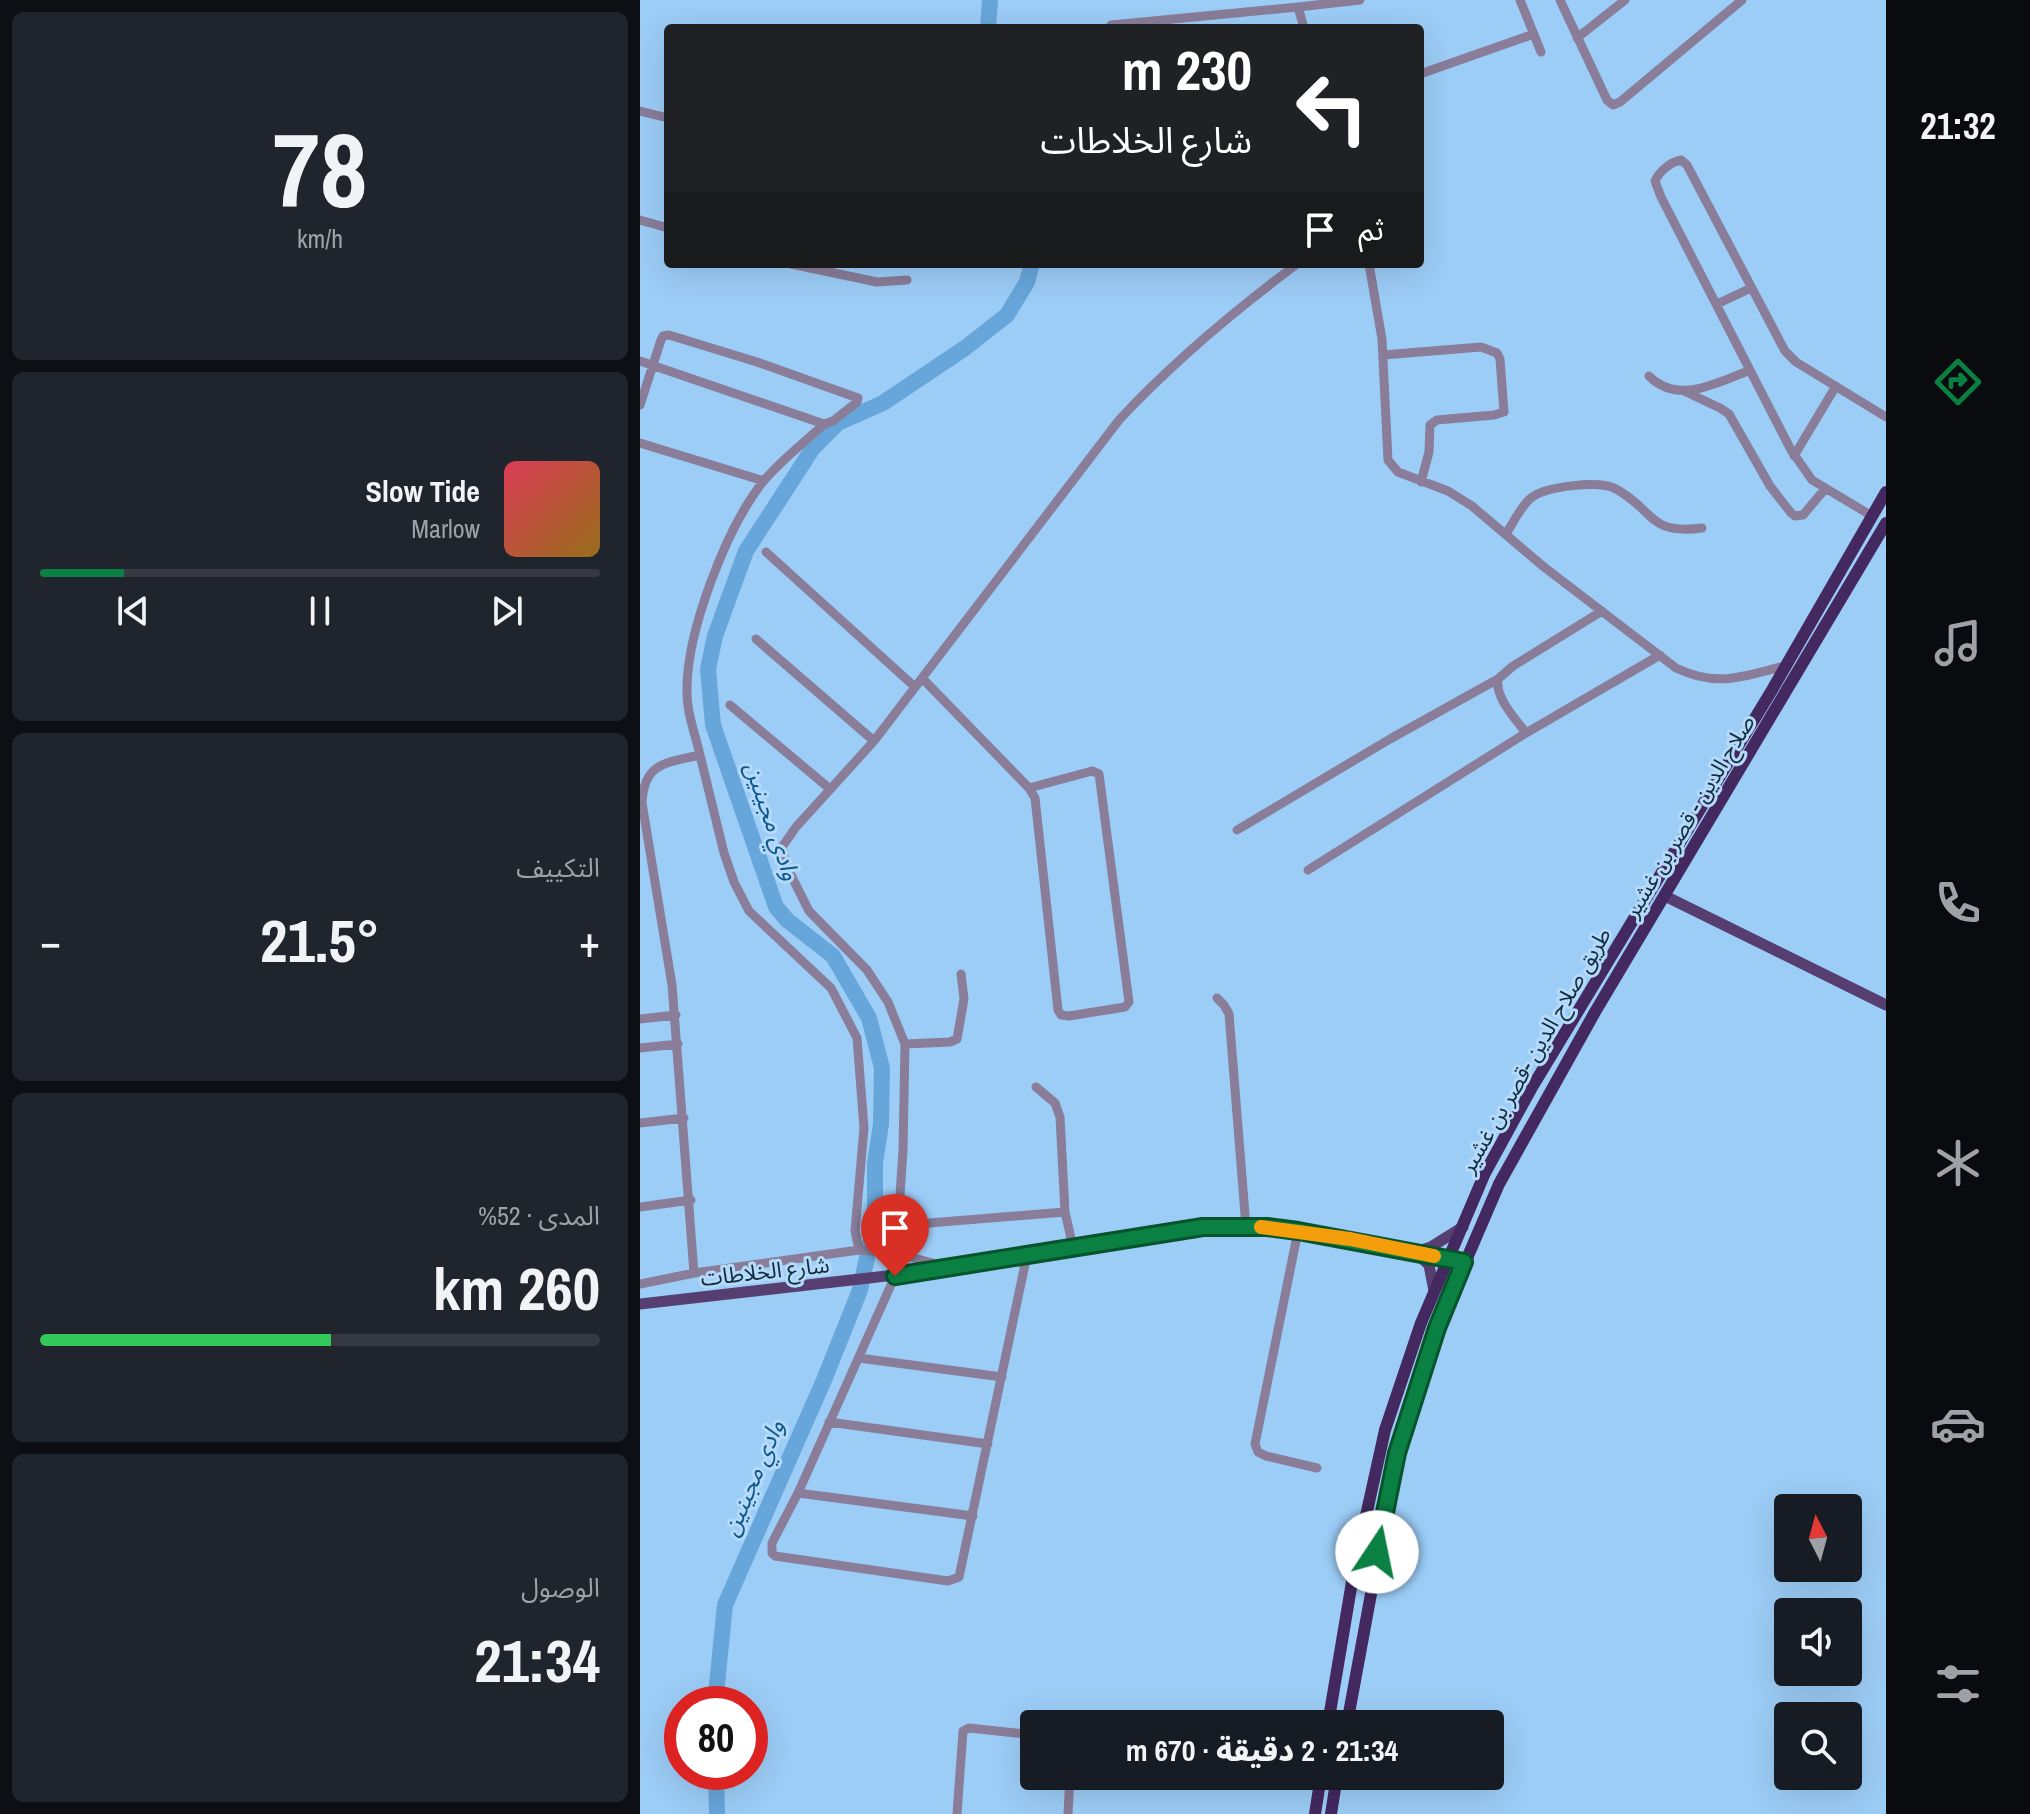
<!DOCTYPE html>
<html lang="ar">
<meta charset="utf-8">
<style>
body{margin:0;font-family:"Archivo Narrow","Noto Sans Arabic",sans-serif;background:#20242c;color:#f1f3f6;direction:rtl;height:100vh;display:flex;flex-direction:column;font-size:30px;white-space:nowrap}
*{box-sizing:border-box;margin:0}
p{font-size:26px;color:#9ea1a6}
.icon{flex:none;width:44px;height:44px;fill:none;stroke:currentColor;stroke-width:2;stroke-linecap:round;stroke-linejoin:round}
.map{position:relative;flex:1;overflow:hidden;direction:ltr}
.panel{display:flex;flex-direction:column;gap:12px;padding:12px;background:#0d0f14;width:640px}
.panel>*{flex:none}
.top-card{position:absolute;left:24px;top:24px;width:760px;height:244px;border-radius:8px;box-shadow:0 8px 32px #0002;direction:rtl;background:#202124;color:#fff;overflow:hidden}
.needle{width:52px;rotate:354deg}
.controls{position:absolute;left:1134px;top:1494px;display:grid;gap:16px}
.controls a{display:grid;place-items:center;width:88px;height:88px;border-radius:8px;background:#171b24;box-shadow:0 8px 32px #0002;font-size:40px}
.speed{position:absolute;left:24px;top:1686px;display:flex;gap:16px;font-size:40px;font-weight:700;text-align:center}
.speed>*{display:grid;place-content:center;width:104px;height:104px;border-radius:50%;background:#171b24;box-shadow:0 8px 32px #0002;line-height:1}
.speed .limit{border:12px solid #d22;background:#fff;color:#111}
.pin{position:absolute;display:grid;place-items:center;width:68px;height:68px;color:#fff;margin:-82px -34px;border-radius:50% 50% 50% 0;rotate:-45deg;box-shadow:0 0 8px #0007}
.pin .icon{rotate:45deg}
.me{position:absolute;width:88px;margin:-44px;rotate:11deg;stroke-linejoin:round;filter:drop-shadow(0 0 6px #0008)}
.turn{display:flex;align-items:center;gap:28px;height:168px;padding:0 40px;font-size:36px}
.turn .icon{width:104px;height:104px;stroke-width:2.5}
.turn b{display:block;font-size:56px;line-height:68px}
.then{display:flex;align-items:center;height:76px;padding:0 40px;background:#0003;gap:16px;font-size:30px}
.big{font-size:60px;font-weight:800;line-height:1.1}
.panel .tile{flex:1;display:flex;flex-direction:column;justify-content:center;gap:12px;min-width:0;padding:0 28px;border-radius:12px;background:#20242c}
.panel .dial{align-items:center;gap:0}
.dial b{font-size:104px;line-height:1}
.song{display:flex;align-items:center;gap:24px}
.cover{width:96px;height:96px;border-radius:12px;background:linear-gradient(135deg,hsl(350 70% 55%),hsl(40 70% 35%))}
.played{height:8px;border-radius:4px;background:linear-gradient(90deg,#0b8043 15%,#363941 15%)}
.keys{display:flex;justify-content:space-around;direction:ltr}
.heat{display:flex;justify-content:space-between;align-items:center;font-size:44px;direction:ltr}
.charge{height:12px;border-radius:6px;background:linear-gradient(90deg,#34c759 52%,#363941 0)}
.trip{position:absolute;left:380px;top:1710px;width:484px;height:80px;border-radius:8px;background:#171b24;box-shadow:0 8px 32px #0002;font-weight:800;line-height:80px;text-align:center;direction:rtl}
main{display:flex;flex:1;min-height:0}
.tab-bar{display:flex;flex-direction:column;width:144px;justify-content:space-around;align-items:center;background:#090b0e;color:#9ea1a6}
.tab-bar .icon{width:56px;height:56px}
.tab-bar .active{color:#0b8043}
.tab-bar b{font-size:36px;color:#f1f3f6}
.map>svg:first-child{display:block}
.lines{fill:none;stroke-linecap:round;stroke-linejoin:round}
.river{stroke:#67a6da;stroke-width:16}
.minor{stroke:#897d99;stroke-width:9}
.major{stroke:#563f70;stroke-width:11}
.highway{stroke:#442860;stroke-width:12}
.route-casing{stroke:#07532c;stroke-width:20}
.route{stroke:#0b8043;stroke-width:14}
.slow{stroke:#f59e0b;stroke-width:14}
.labels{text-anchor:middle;stroke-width:6;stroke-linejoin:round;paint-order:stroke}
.street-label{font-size:22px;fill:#112b3f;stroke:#b4d9f9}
.water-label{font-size:24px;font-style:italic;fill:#0e588a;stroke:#b4d9f9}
</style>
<main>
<nav class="tab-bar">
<b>21:32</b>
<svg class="icon active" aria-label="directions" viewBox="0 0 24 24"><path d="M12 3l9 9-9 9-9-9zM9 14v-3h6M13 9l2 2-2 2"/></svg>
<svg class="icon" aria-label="music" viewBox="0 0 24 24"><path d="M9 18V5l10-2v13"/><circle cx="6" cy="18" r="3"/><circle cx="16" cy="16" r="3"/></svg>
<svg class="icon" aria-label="phone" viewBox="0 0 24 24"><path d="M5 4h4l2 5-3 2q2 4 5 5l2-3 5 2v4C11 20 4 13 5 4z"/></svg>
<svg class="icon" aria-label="climate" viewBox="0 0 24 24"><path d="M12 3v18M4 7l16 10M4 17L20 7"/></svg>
<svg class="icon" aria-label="car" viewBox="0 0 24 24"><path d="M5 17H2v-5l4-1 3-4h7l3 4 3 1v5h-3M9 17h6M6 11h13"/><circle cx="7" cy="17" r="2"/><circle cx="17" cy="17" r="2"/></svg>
<svg class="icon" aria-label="filters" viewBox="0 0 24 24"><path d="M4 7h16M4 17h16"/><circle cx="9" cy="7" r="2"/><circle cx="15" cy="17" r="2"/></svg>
</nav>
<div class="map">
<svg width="1246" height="1814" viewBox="0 0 1246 1814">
<rect width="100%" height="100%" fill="#9ccdf7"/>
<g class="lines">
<path class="river" d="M348 28 350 0
M75 1704 85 1605 184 1380 220 1290 235 1221V1163L241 1124 242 1068 229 1018 193 956 147 920 136 907 73 725 68 669 75 636 106 551 173 448 198 423 243 403 325 348 367 315 387 282 392 264
M76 1772 77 1814"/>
<path class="minor" d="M880 0 901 52
M920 0 967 100 973 105 980 102 1102 0
M471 25 658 7
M664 28 658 7 720 0
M937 38 985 0
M780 74 894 34
M0 111 28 118
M0 220 28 228
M151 264 237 282 267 280
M729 264 742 339 748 460 758 472 808 491 832 506 904 567 1036 668C1078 688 1103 676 1145 666
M1077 304 1111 288
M743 355 841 347 857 353 860 359 864 412 854 415 797 420 790 425 789 452 781 482
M0 361 184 424C164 443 139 462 122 483 86 529 47 631 47 689 46 711 55 733 60 755 26 763 4 762 2 803L32 985 54 1273 0 1284
M1009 376C1038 405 1076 383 1108 371
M1044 391 1080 408 1089 414 1130 486 1151 513 1155 516 1163 515 1185 489
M0 405 21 340 23 336 29 335 117 362 218 398 217 402 193 421 184 424
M0 443 124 481
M1154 456 1196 386
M1232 516 1172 480 1151 450 1021 197 1015 181C1019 172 1030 162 1041 160L1047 165 1145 351 1156 362 1246 417
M866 534C873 523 881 506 891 498 906 486 960 480 976 489 1015 510 1007 535 1062 528
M126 552 275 687
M116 639 234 741
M282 678 389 788 395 798 418 1010 421 1015 429 1016 485 1007 489 1002 459 774 452 771 389 788
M90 705 190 789
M886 733C875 718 855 698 858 679L873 666 962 611
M60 755 84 853 94 882 109 911 191 988 217 1038 224 1128 215 1231 219 1250 256 1253 255 1276 158 1493 132 1543V1553L135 1556 308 1581 319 1577 387 1255
M597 830 750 739 858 679
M668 870 886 733 1020 655
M577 998 584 1005 589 1014 606 1227
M0 1019 36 1015
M265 1044 310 1042 317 1039 324 999 321 974
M0 1048 38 1044
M396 1087 415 1103 420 1117 425 1212 433 1247
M0 1123 44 1118
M0 1207 51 1200
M277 1224 425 1212
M658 1231 615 1444 618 1452 626 1456 677 1468
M307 1267 256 1253 263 1151 265 1044 248 1002 227 970 169 911 146 865 142 847 156 827 234 741 479 420C533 362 594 311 657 264
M54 1273 219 1250
M219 1358 362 1377
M189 1422 348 1444
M158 1493 333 1516
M317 1814 323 1731 329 1728 394 1735
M428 1814 430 1776"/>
<path class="major" d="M1025 896 1246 1005
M778 1251 791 1247 823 1227
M778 1255 789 1265 794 1291
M0 1304 299 1270 563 1227H627L658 1231 824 1262"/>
<path class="highway" d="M688 1724 714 1570 745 1430 781 1323 845 1173 891 1089 1132 690 1246 492
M707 1724 757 1453 797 1328 859 1184 955 1012 1246 523
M675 1814 681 1776
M691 1814 697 1776"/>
</g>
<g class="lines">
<g class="route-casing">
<path id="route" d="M255 1276 563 1227H627L658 1231 824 1262 797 1328 757 1453 737 1552"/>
</g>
<use href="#route" class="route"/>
<path class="slow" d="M621 1227 710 1239 794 1256"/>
</g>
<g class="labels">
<g class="street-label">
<text transform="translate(1049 816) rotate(-59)" y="8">صلاح الدين - قصر بن غشير</text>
<text transform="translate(895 1050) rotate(-60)" y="8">طريق صلاح الدين -قصر بن غشير</text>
<text transform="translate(125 1271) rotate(-6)" y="8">شارع الخلاطات</text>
</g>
<g class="water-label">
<text transform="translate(132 821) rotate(71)" y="8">وادي مجينين</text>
<text transform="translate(113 1478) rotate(-67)" y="8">وادي مجينين</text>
</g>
</g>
</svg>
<div class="controls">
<a><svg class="needle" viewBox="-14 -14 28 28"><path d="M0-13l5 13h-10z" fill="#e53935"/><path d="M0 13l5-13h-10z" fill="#9ea1a6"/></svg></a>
<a><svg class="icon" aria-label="sound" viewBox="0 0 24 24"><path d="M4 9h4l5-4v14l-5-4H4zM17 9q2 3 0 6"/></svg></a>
<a><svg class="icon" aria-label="search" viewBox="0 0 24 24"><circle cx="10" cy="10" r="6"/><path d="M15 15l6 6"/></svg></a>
</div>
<div class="speed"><div class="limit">80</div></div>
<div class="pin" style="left:255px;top:1276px;background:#d93025"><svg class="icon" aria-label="arrive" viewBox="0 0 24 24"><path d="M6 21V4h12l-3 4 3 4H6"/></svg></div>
<svg class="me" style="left:737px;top:1552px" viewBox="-20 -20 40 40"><circle r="19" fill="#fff"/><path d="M0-13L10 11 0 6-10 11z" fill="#0b8043"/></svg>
<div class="trip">21:34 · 2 دقيقة · 670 m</div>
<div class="top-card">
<div class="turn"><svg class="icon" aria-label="left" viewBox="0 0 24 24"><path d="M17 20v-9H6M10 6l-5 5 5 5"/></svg><div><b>230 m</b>شارع الخلاطات</div></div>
<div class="then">ثم<svg class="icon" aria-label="arrive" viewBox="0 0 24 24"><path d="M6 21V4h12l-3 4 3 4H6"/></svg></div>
</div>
</div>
<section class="panel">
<div class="tile dial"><b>78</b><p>km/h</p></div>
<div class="tile">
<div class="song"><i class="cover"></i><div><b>Slow Tide</b><p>Marlow</p></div></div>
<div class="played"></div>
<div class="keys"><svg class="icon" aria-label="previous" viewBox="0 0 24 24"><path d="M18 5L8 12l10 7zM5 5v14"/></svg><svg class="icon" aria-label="pause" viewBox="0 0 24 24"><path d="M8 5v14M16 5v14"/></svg><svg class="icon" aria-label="next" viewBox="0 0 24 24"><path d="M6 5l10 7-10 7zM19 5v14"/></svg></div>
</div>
<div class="tile"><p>التكييف</p>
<div class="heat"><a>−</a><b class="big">21.5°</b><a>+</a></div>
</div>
<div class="tile"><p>المدى · 52%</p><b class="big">260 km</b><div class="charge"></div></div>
<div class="tile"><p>الوصول</p><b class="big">21:34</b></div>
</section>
</main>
